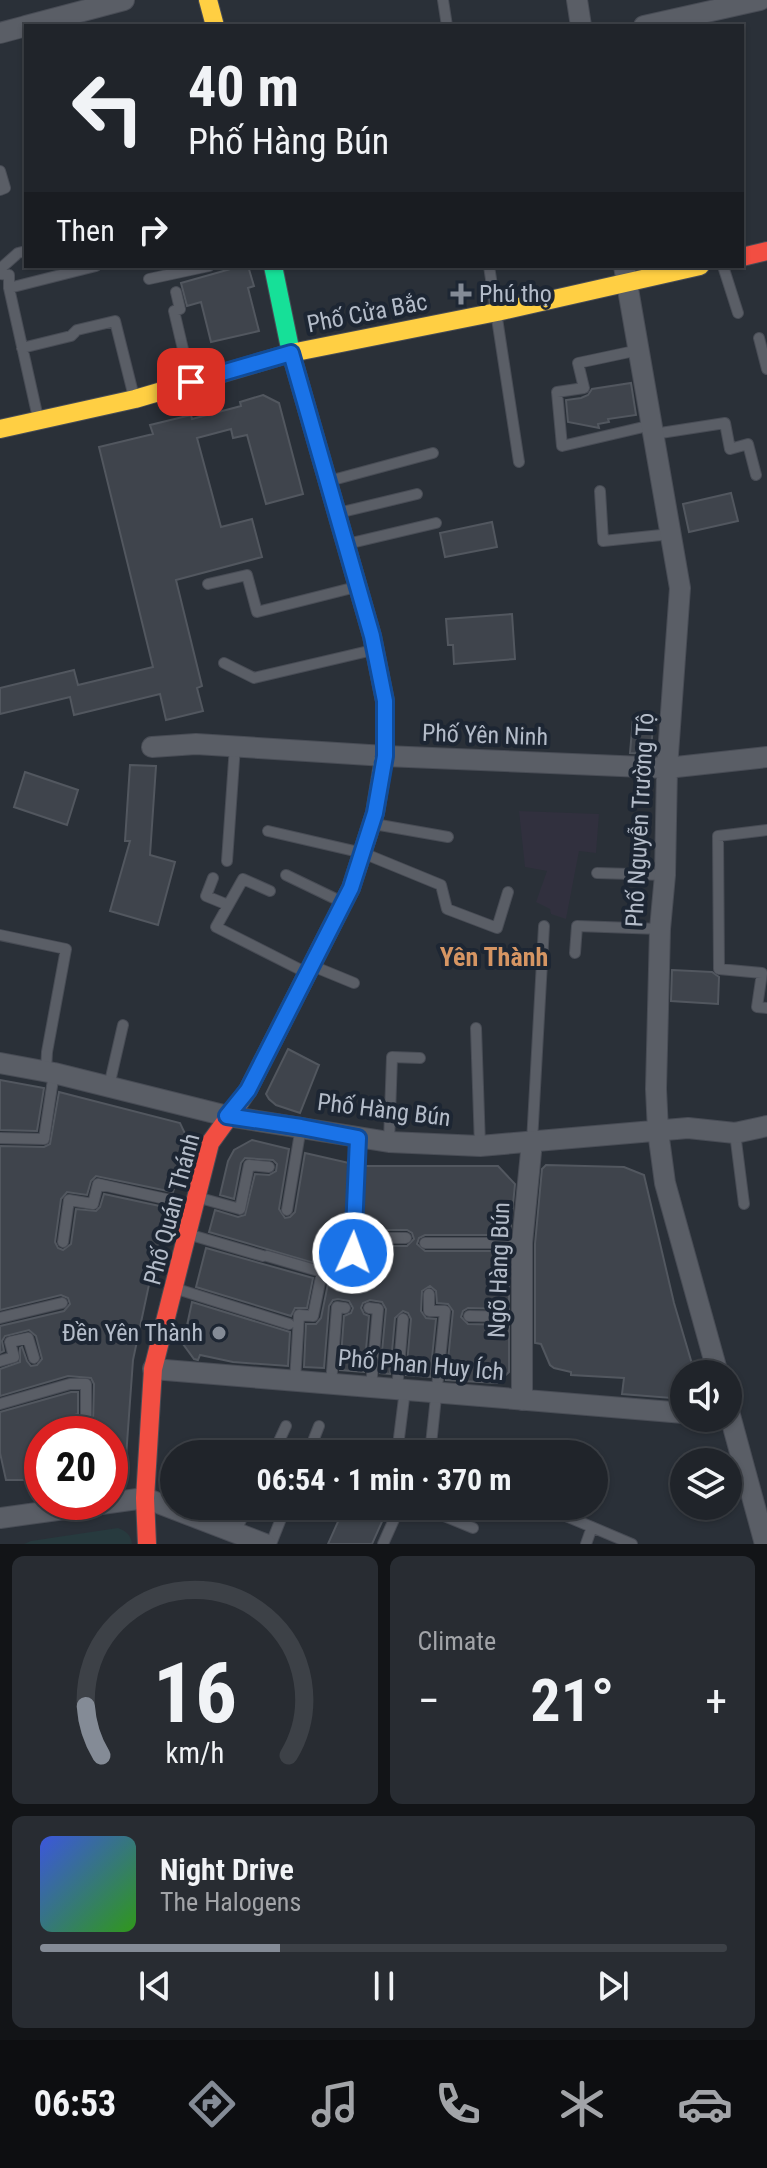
<!DOCTYPE html>
<meta charset="utf-8">
<style>
body{margin:0;font-family:"Roboto Condensed",sans-serif;background:#282c32;color:#f1f3f6;height:100vh;display:flex;flex-direction:column;font-size:30px;white-space:nowrap}
*{box-sizing:border-box;margin:0}
p{font-size:26px;color:#a2a4a8}
.icon{flex:none;width:44px;height:44px;fill:none;stroke:currentColor;stroke-width:2;stroke-linecap:round;stroke-linejoin:round}
.map{position:relative;height:1544px;overflow:hidden}
.sheet{display:flex;flex-direction:column;gap:12px;padding:12px;background:#121417;flex:1}
.sheet>*{flex:none}
.top-card{position:absolute;left:24px;top:24px;width:720px;height:244px;border-radius:0px;box-shadow:0 2px 6px #0004,0 0 0 2px #3d4147;background:#20242a;color:#f1f3f6;overflow:hidden}
.tools{position:absolute;left:670px;top:1360px;display:grid;gap:16px}
.tools a{display:grid;place-items:center;width:72px;height:72px;border-radius:50%;background:#20242a;box-shadow:0 2px 6px #0004,0 0 0 2px #3d4147;font-size:40px}
.speed{position:absolute;left:24px;top:1416px;display:flex;gap:16px;font-size:40px;font-weight:700;text-align:center}
.speed>*{display:grid;place-content:center;width:104px;height:104px;border-radius:50%;background:#20242a;box-shadow:0 2px 6px #0004,0 0 0 2px #3d4147;line-height:1}
.speed .limit{border:12px solid #d22;background:#fff;color:#111}
.pin{position:absolute;display:grid;place-items:center;width:68px;height:68px;color:#fff;margin:-34px;border-radius:16px;box-shadow:0 4px 12px #0006}
.me{position:absolute;width:88px;margin:-44px;rotate:2deg;stroke-linejoin:round;filter:drop-shadow(0 0 6px #0008)}
.turn{display:flex;align-items:center;gap:28px;height:168px;padding:0 32px;font-size:36px}
.turn .icon{width:104px;height:104px;stroke-width:2.5}
.turn b{display:block;font-size:56px;line-height:68px}
.then{display:flex;align-items:center;height:76px;padding:0 32px;background:#0003;gap:16px;font-size:30px}
.big{font-size:60px;font-weight:700;line-height:1.1}
.sheet .widget{flex:1;display:flex;flex-direction:column;justify-content:center;gap:12px;min-width:0;padding:0 28px;border-radius:12px;background:#282c32}
.sheet .dial{align-items:center;gap:0}
.dial svg{height:208px;overflow:visible;fill:none;stroke:#3d4147;stroke-width:7;stroke-linecap:round;text-anchor:middle}
.dial text{fill:#f1f3f6;stroke:none}
.song{display:flex;align-items:center;gap:24px}
.cover{width:96px;height:96px;border-radius:12px;background:linear-gradient(135deg,hsl(230 70% 55%),hsl(110 70% 35%))}
.played{height:8px;border-radius:4px;background:linear-gradient(90deg,#848b96 35%,#3d4147 35%)}
.keys{display:flex;justify-content:space-around;direction:ltr}
.heat{display:flex;justify-content:space-between;align-items:center;font-size:44px;direction:ltr}
.sheet .tiles{flex:1;display:grid;gap:12px;grid-template-columns:1fr 1fr}
.widget:last-child{grid-column:span 2}
.trip{position:absolute;left:160px;top:1440px;width:448px;height:80px;border-radius:40px;background:#20242a;box-shadow:0 2px 6px #0004,0 0 0 2px #3d4147;font-weight:700;line-height:80px;text-align:center}
.tab-bar{display:flex;height:128px;justify-content:space-around;align-items:center;background:#0d0e11;color:#a2a4a8}
.tab-bar .icon{width:56px;height:56px}
.tab-bar .selected{color:#848b96}
.tab-bar b{font-size:36px;color:#f1f3f6}
.map>svg:first-child{display:block}
.medical{fill:#31303e}
.green{fill:#273a3e}
.building{fill:#3f444c;stroke:#52575f;stroke-width:2}
.lines{fill:none;stroke-linecap:round;stroke-linejoin:round}
.lane-casing{stroke:#484c55;stroke-width:12}
.street-casing{stroke:#484c55;stroke-width:22}
.fast-casing{stroke:#484c55;stroke-width:20}
.slow-casing{stroke:#484c55;stroke-width:20}
.jam-casing{stroke:#484c55;stroke-width:20}
.lane{stroke:#5a5e66;stroke-width:10}
.street{stroke:#5a5e66;stroke-width:20}
.fast{stroke:#16e098;stroke-width:18}
.slow{stroke:#ffcf43;stroke-width:18}
.jam{stroke:#f24e42;stroke-width:18}
.route-casing{stroke:#114b97;stroke-width:20}
.route{stroke:#1a73e8;stroke-width:14}
.poi-dot{fill:#848b96;stroke:#1d2633;stroke-width:3}
.labels{text-anchor:middle;stroke-width:8;stroke-linejoin:round;paint-order:stroke}
.poi-label{font-size:24px;fill:#b4bcc9;stroke:#1d2633;text-anchor:start}
.street-label{font-size:24px;fill:#b4bcc9;stroke:#1d2633}
.neighbourhood-label{font-size:26px;font-weight:bold;fill:#d59563;stroke:#1d2633}
</style>
<div class="map">
<svg width="767" height="1544" viewBox="0 0 767 1544">
<rect width="100%" height="100%" fill="#2a3038"/>
<path class="medical" d="M519 811 599 814 596 853 579 851 566 919 551 914 550 909 536 902 547 871 525 867Z"/>
<path class="green" d="M118 1528C126 1531 131 1535 132 1544H24L31 1541Z"/>
<path class="building" d="M241 266H248L254 286 248 288 259 331 211 342 201 302 187 306 181 283Z
M631 383 636 415 608 419 609 422 598 424 599 428 568 422 566 400 581 398 588 395 592 389Z
M263 395 279 403 303 494 266 504 247 435 233 438 231 429 197 438 221 527 252 519 262 557 176 580 202 686 197 688 203 711 166 720 160 694 74 715 70 697 0 714V688L74 670 78 685 153 667 99 447 153 434 150 425 191 415 192 419 241 406 240 402Z
M731 493 738 521 689 532 683 504Z
M492 522 497 547 445 557 440 533Z
M512 614 515 659 454 664 453 645H448L446 619Z
M633 718 653 722 651 754 630 753Z
M130 765 156 766 150 855 175 862 158 925 110 911 130 841H125Z
M25 772 78 790 67 825 14 807Z
M672 970 712 972 719 977 718 1004 671 1001Z
M288 1049 319 1065 300 1113 276 1105 269 1099 266 1094Z
M0 1080 44 1088 37 1131 0 1130Z
M59 1092 180 1123 188 1140 173 1192 96 1176 91 1181 87 1195 67 1192 61 1199 55 1242 58 1248 63 1250 71 1244 76 1209 96 1211 100 1207 104 1194 169 1208 154 1261 133 1360 126 1457 110 1473V1434H75L78 1430 90 1428 93 1424 94 1384 91 1378 68 1376 0 1396V1369L20 1362V1348L22 1347 27 1361 31 1366 37 1365 42 1359 36 1336 29 1330 5 1336 2 1341 4 1351 0 1353V1326L64 1311 70 1304 68 1298 61 1295 0 1310V1146L44 1147 50 1144Z
M252 1140 289 1149 279 1209 285 1218 290 1217 295 1212 305 1153 349 1163 345 1253 352 1261 360 1257 361 1246H407L414 1239 412 1233 407 1230H362L365 1166H498L515 1184 510 1235H425L419 1238 417 1244 425 1251H509V1309L468 1308 463 1311 461 1317 468 1324 509 1325V1372L497 1383 446 1380 453 1311 448 1304 437 1303 436 1291 430 1286 422 1291 421 1311 426 1318 436 1319 430 1377 406 1375 411 1319 408 1313 403 1311 395 1318 390 1374 380 1373 386 1309 382 1302 370 1300 363 1303 361 1308 364 1314 369 1316 364 1372 340 1370 344 1316 351 1313 353 1308 349 1301 338 1299 333 1300 329 1306 324 1368 304 1367 306 1324H316L321 1318 330 1274 328 1267 209 1232 215 1210 238 1217 245 1215 255 1174 269 1175 276 1171 277 1164 273 1160 245 1158 241 1163 234 1199 220 1195 228 1161 234 1150Z
M546 1165 624 1167 644 1175 674 1303 695 1374H684V1399L622 1394 624 1378 571 1375V1372L554 1368 550 1365 541 1344 535 1343V1244L542 1169Z
M206 1248 313 1278 307 1308H295L291 1316 196 1287Z
M192 1302 290 1332 288 1366 233 1362 200 1355 198 1360 194 1359 183 1344Z
M71 1392H78V1414L64 1418 58 1426 59 1434H42V1480H6L0 1453V1412Z
M345 1506H389L372 1544H328Z"/>
<g class="lines">
<g class="lane-casing">
<path id="lane" d="M443 0 447 26
M0 171 5 188 0 190
M489 266 519 462
M723 266 738 313
M0 269 18 253 26 251
M0 274 9 275V288L38 418
M149 279 209 266
M9 288 96 266
M176 292 180 309 174 311 190 379
M759 338 767 369
M22 348 71 336 77 330 115 321 134 397
M639 350 578 363 584 388 557 392 562 446 652 425
M654 434 725 423 730 449 748 444 756 475
M329 481 433 453
M600 491 603 541 671 534
M338 513 417 494
M347 544 436 523
M208 584 247 575 257 612 356 587
M224 663 254 678 373 650
M374 824 448 837
M767 830 718 836 719 969 762 973 757 1007 767 1008
M268 831 363 853 441 885 447 909 497 928 508 892
M227 861 235 746
M597 873 665 875
M286 875 342 902
M213 878 206 896 228 905
M270 891 243 879 216 927 305 972
M0 935 66 949 47 1052 46 1071
M575 953 577 926 660 929
M315 967 354 983
M476 1028 480 1146
M109 1086 123 1025
M735 1133 744 1204
M0 1138 44 1139 54 1073
M389 1142 392 1057 420 1058
M532 1142 544 926
M200 1198 240 1209 249 1165 269 1167
M287 1210 301 1127
M191 1235 263 1256
M354 1238H406
M63 1242 69 1200 93 1204 98 1184 193 1205
M425 1243H522
M353 1253 358 1138
M267 1256 322 1272 313 1316 299 1315 295 1381
M177 1289 289 1324
M429 1294V1311H445L430 1454
M369 1308 378 1309 371 1387
M469 1316 522 1317
M0 1318 62 1303
M0 1361 14 1357 10 1342 28 1338 34 1358
M331 1384 337 1307 345 1308
M397 1390 403 1319
M0 1404 70 1384H86V1421L71 1422V1427L66 1428 67 1434
M273 1454 286 1426
M308 1454 319 1426
M397 1454 405 1390
M728 1482 747 1478
M420 1506 473 1528
M547 1508 632 1544
M235 1532 248 1506
M271 1544 286 1506
M383 1544 400 1506
M586 1544 592 1527"/>
</g>
<g class="street-casing">
<path id="street" d="M577 0 581 26
M26 26 124 0
M644 26 760 0
M0 33 26 26
M624 266 680 588 667 768 665 875 660 929 656 1089 658 1131 665 1183 718 1374
M152 747 196 744 385 756 667 768 767 757
M0 1063 54 1073 227 1116 389 1142 480 1146 688 1128 735 1133 767 1126
M153 1369 684 1413
M522 1400V1243L532 1142
M728 1408 765 1544
M0 1518 145 1498 265 1544"/>
</g>
<g class="fast-casing">
<path id="fast" d="M273 266 291 353 372 636 385 701V751"/>
</g>
<g class="slow-casing">
<path id="slow" d="M208 0 215 26
M0 429 135 399 291 353 497 312 700 266
M239 1103 248 1090 351 888 375 813 385 751"/>
</g>
<g class="jam-casing">
<path id="jam" d="M742 257 767 251
M147 1544 145 1498 153 1369 210 1143 239 1103"/>
</g>
<use href="#lane" class="lane"/>
<use href="#street" class="street"/>
<use href="#fast" class="fast"/>
<use href="#slow" class="slow"/>
<use href="#jam" class="jam"/>
</g>
<g class="lines">
<g class="route-casing">
<path id="route" d="M191 382 291 353 372 636 385 701V756L375 813 351 888 248 1090 227 1116 301 1127 358 1138 353 1253"/>
</g>
<use href="#route" class="route"/>
</g>
<g class="poi-dot">
<path d="M457 282h8v8h8v8h-8v8h-8v-8h-8v-8h8z"/>
<circle cx="219" cy="1333" r="8"/>
</g>
<g class="labels">
<g class="poi-label">
<text x="479" y="302">Phú thọ</text>
<text x="203" y="1341" text-anchor="end">Đền Yên Thành</text>
</g>
<g class="street-label">
<text transform="translate(367 313) rotate(-11)" y="8">Phố Cửa Bắc</text>
<text transform="translate(485 735) rotate(2)" y="8">Phố Yên Ninh</text>
<text transform="translate(640 820) rotate(-87)" y="8">Phố Nguyễn Trường Tộ</text>
<text transform="translate(384 1110) rotate(7)" y="8">Phố Hàng Bún</text>
<text transform="translate(172 1209) rotate(-75)" y="8">Phố Quán Thánh</text>
<text transform="translate(499 1270) rotate(-88)" y="8">Ngõ Hàng Bún</text>
<text transform="translate(421 1365) rotate(5)" y="8">Phố Phan Huy Ích</text>
</g>
<g class="neighbourhood-label">
<text x="494" y="966">Yên Thành</text>
</g>
</g>
</svg>
<div class="tools">
<a><svg class="icon" aria-label="sound" viewBox="0 0 24 24"><path d="M4 9h4l5-4v14l-5-4H4zM17 9q2 3 0 6"/></svg></a>
<a><svg class="icon" aria-label="layers" viewBox="0 0 24 24"><path d="M12 4l9 5-9 5-9-5zM3 14l9 5 9-5"/></svg></a>
</div>
<div class="speed"><div class="limit">20</div></div>
<div class="pin" style="left:191px;top:382px;background:#d93025"><svg class="icon" aria-label="arrive" viewBox="0 0 24 24"><path d="M6 21V4h12l-3 4 3 4H6"/></svg></div>
<svg class="me" style="left:353px;top:1253px" viewBox="-20 -20 40 40"><circle r="17" fill="#1a73e8" stroke="#fff" stroke-width="3"/><path d="M0-11L8 9 0 5-8 9z" fill="#fff"/></svg>
<div class="trip">06:54 · 1 min · 370 m</div>
<div class="top-card">
<div class="turn"><svg class="icon" aria-label="left" viewBox="0 0 24 24"><path d="M17 20v-9H6M10 6l-5 5 5 5"/></svg><div><b>40 m</b>Phố Hàng Bún</div></div>
<div class="then">Then<svg class="icon" aria-label="right" viewBox="0 0 24 24"><path d="M7 20v-9h11M14 6l5 5-5 5"/></svg></div>
</div>
</div>
<section class="sheet">
<div class="tiles">
<div class="widget dial"><svg viewBox="0 0 100 80">
<path d="M14 69A42 42 0 1 1 86 69"/>
<path d="M14 69A42 42 0 0 1 8 50" stroke="#848b96"/>
<text x="50" y="56" font-size="32" font-weight="700">16</text>
<text x="50" y="72" font-size="11">km/h</text>
</svg></div>
<div class="widget"><p>Climate</p>
<div class="heat"><a>−</a><b class="big">21°</b><a>+</a></div>
</div>
<div class="widget">
<div class="song"><i class="cover"></i><div><b>Night Drive</b><p>The Halogens</p></div></div>
<div class="played"></div>
<div class="keys"><svg class="icon" aria-label="previous" viewBox="0 0 24 24"><path d="M18 5L8 12l10 7zM5 5v14"/></svg><svg class="icon" aria-label="pause" viewBox="0 0 24 24"><path d="M8 5v14M16 5v14"/></svg><svg class="icon" aria-label="next" viewBox="0 0 24 24"><path d="M6 5l10 7-10 7zM19 5v14"/></svg></div>
</div>
</div>
</section>
<nav class="tab-bar">
<b>06:53</b>
<svg class="icon selected" aria-label="directions" viewBox="0 0 24 24"><path d="M12 3l9 9-9 9-9-9zM9 14v-3h6M13 9l2 2-2 2"/></svg>
<svg class="icon" aria-label="music" viewBox="0 0 24 24"><path d="M9 18V5l10-2v13"/><circle cx="6" cy="18" r="3"/><circle cx="16" cy="16" r="3"/></svg>
<svg class="icon" aria-label="phone" viewBox="0 0 24 24"><path d="M5 4h4l2 5-3 2q2 4 5 5l2-3 5 2v4C11 20 4 13 5 4z"/></svg>
<svg class="icon" aria-label="climate" viewBox="0 0 24 24"><path d="M12 3v18M4 7l16 10M4 17L20 7"/></svg>
<svg class="icon" aria-label="car" viewBox="0 0 24 24"><path d="M5 17H2v-5l4-1 3-4h7l3 4 3 1v5h-3M9 17h6M6 11h13"/><circle cx="7" cy="17" r="2"/><circle cx="17" cy="17" r="2"/></svg>
</nav>
